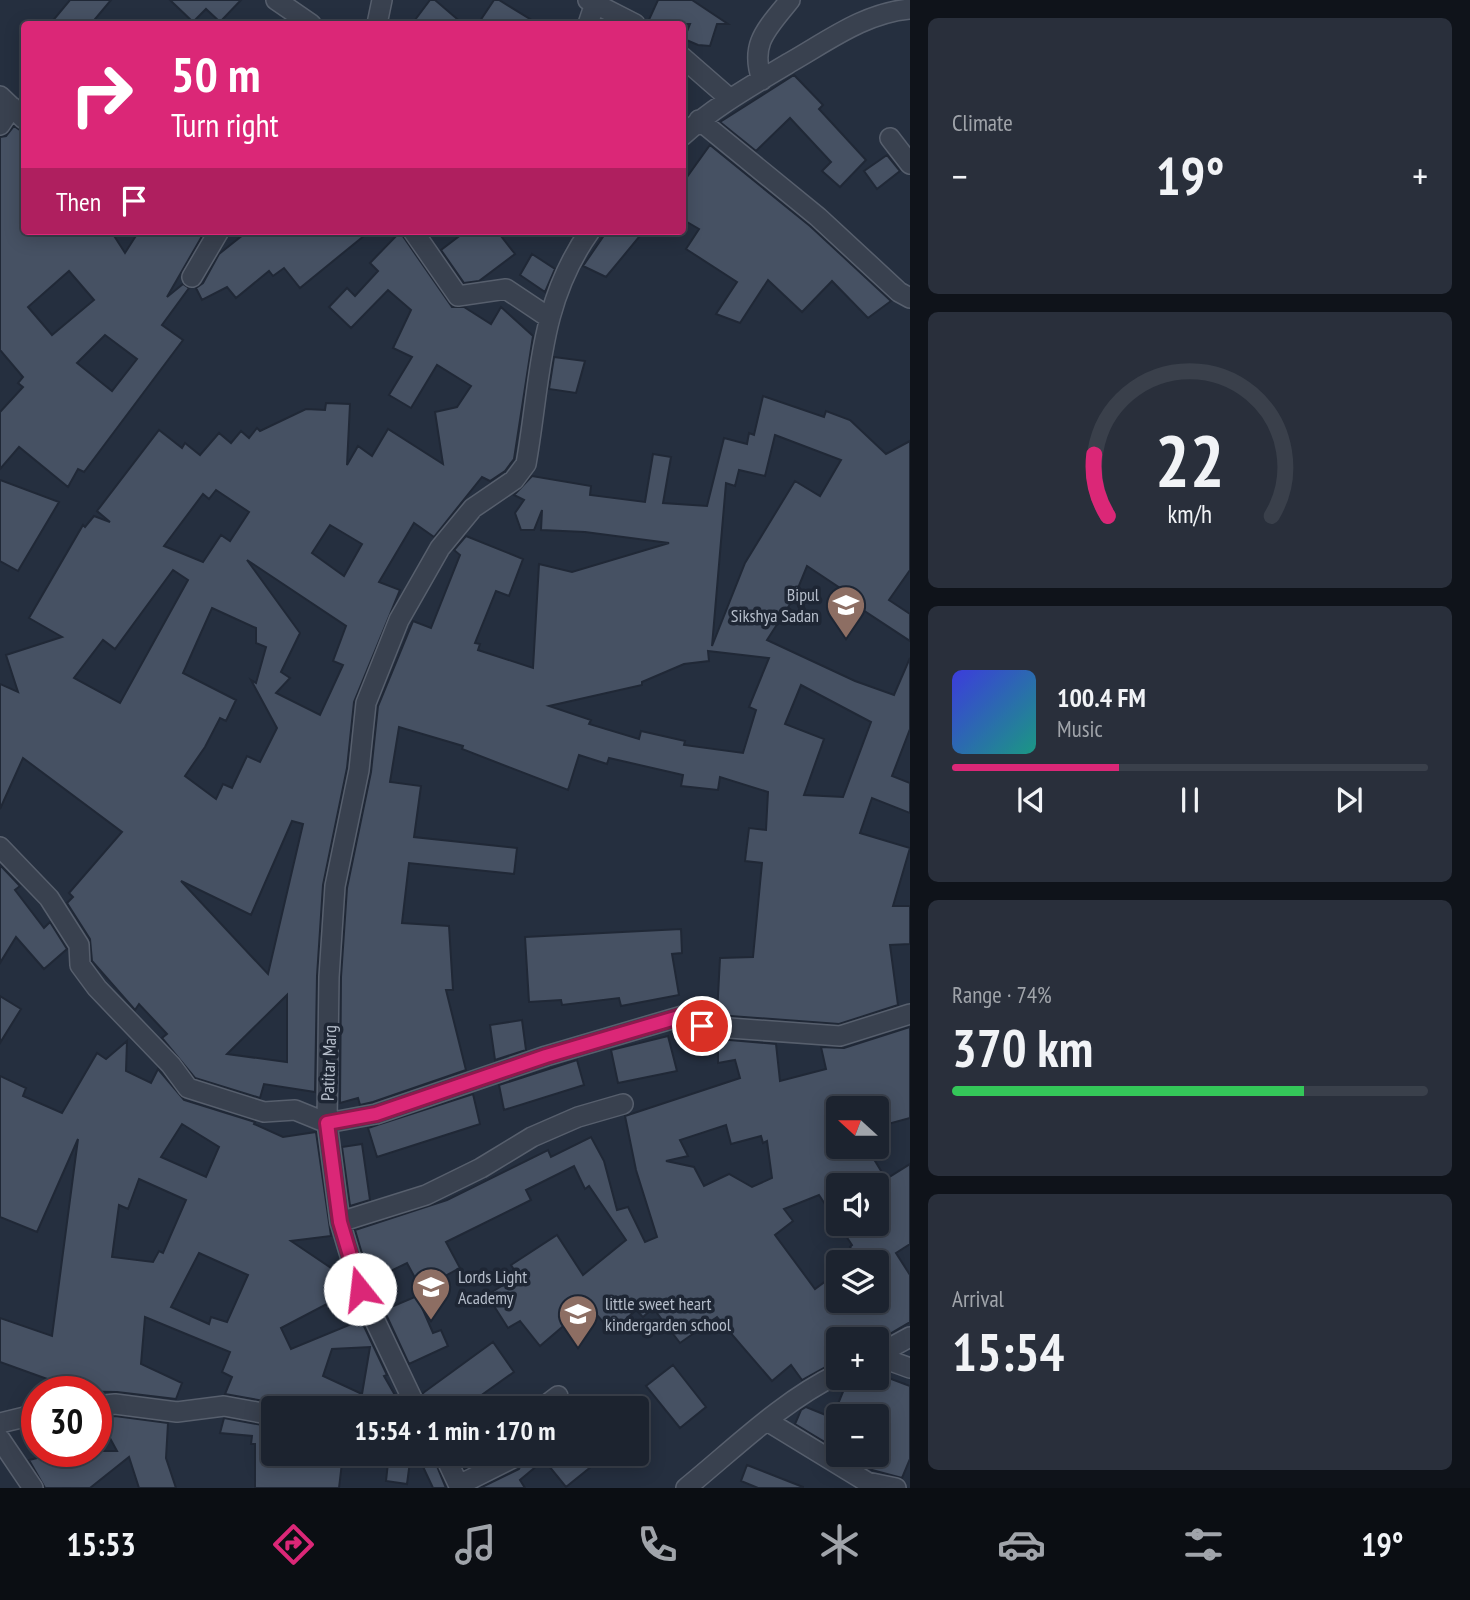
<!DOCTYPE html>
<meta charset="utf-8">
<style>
body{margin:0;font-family:"PT Sans Narrow",sans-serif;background:#292f3b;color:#f1f3f6;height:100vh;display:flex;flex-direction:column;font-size:26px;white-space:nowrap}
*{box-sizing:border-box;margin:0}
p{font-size:23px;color:#a0a4aa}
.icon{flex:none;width:38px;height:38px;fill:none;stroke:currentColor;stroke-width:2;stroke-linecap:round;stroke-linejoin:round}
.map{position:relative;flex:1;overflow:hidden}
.drawer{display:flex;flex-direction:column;gap:18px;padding:18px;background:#0f131a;width:560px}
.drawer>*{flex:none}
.top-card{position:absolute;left:21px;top:21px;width:665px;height:214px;border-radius:7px;box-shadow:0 4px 18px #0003,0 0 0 2px #3a404b;background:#db2777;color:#fff;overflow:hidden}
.needle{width:46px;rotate:291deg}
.buttons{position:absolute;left:826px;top:1096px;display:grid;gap:14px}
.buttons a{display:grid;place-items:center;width:63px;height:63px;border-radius:7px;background:#1c232f;box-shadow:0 4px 18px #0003,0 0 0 2px #3a404b;font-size:35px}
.speed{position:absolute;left:21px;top:1376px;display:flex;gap:14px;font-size:35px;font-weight:700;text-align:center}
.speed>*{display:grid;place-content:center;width:91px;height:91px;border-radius:50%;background:#1c232f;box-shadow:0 4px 18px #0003,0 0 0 2px #3a404b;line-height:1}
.speed .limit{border:10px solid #d22;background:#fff;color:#111}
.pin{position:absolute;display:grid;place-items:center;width:60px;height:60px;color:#fff;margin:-30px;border:4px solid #fff;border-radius:50%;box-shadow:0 2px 7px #0007}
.me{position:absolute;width:77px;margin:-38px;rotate:344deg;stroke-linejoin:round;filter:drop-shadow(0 0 5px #0008)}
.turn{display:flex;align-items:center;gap:24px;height:147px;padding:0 35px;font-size:32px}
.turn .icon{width:91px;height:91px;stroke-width:2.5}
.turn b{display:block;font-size:49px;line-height:60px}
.then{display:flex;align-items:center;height:66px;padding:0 35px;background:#0003;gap:14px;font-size:26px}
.big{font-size:52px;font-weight:700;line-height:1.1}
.drawer .card{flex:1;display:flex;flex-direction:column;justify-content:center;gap:10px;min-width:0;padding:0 24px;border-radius:10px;background:#292f3b}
.drawer .dial{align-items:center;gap:0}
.dial svg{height:182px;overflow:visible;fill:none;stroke:#3a404b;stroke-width:7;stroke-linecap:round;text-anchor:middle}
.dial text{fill:#f1f3f6;stroke:none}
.song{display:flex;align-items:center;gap:21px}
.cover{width:84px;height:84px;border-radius:10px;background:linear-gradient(135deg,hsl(240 70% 55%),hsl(170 70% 35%))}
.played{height:7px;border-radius:4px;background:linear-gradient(90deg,#db2777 35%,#3a404b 35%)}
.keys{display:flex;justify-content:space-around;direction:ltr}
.heat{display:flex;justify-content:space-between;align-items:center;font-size:38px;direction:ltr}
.charge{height:10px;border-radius:5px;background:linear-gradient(90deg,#34c759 74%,#3a404b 0)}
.trip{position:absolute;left:261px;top:1396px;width:388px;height:70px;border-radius:7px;background:#1c232f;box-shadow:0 4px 18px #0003,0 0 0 2px #3a404b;font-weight:700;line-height:70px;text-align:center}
.tab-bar{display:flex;height:112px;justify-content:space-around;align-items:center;background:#0b0e13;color:#a0a4aa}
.tab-bar .icon{width:49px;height:49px}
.tab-bar .on{color:#db2777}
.tab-bar b{font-size:32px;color:#f1f3f6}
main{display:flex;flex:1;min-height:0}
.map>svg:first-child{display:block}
.building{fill:#465163;stroke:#202836;stroke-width:2;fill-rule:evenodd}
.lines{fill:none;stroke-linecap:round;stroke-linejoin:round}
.minor-casing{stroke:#575f6d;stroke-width:22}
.minor{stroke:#39414f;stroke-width:19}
.route-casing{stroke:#8e194d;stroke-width:18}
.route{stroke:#db2777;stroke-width:12}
.labels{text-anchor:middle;stroke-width:7;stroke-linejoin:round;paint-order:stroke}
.poi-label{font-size:18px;fill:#b5bdca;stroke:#1e2634;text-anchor:start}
.street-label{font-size:18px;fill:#b5bdca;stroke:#1e2634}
</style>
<main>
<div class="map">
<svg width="910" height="1488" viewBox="0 0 910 1488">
<rect width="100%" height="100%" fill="#252f3f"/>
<path class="building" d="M70 0H111L91 24H50Z
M170 0H241L220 22 206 9 193 22Z
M430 0H435L463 24H412Z
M494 0H499L538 24H478Z
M658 0H692L728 24H717L710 46 698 45 684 39 690 24H647Z
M794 75 823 105 819 109 866 160 840 187 822 171 831 162 790 118 756 151 720 122Z
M14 126 24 133V231H111L125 253 139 231H205L167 297 183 284 189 288 162 325 183 340 84 472 78 469 68 487 19 447 0 469V412L23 387 18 383 23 377 0 350V137L6 136ZM69 271 94 300 52 335 28 307ZM105 335 137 359 112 391 77 363Z
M710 145 810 226 891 301 868 318 832 281 802 312 768 280 740 323 716 314 737 282 686 249 699 229 682 219V184Z
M887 155 900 171 877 189 864 171Z
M248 231H370L300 288 284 268 273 276 269 271 236 298 227 287 202 300 196 288 203 283 219 254Z
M466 231H497L515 254 479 281 464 283 441 250Z
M607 231H644L606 277 583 266Z
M400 232 452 307H464L491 324 501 307 533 336 514 459 505 471 490 481 482 477 434 537 414 523 379 582 400 590 354 702 347 768 323 885 317 976 315 1092 264 1084 260 1098 195 1078 162 1038 167 1034 139 1004 135 1010 92 961 90 939 67 903 73 897 69 893 122 832 23 758 0 809V684L18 692 6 655 62 637 29 618 83 525 85 527 94 516 110 522 97 511 159 430 182 448 185 443 200 455 219 433 231 443 241 431 249 438 257 428 260 431 306 409 325 410 326 403 350 404 347 465 358 446 372 456 388 429 443 464 435 412 457 407 471 386 437 365 411 408 389 395 412 357 393 348 411 310 388 290 351 328 329 307 347 288 355 296 378 271 370 263ZM216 490 249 512 230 541 221 535 203 562 164 546 203 494 209 499ZM330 525 362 544 344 576 312 553ZM247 560 346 626 333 661 343 665 320 715 276 693 290 678 281 672 300 633ZM173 570 188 580 120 703 74 678 103 640 115 649ZM212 608 256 628V643L266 647 256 683 251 680 277 728 260 762 247 756 232 788 223 784 216 799 185 776 205 747 220 718 226 721 236 700 183 673ZM292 821 303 824 268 974 181 881 251 915ZM287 995V1062L227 1054Z
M532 254 555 269 545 292 520 275Z
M554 357 585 361 576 393 549 389Z
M763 396 824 417 826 411 850 420 886 454 910 441V570L889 600 910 614V641L860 608 864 604 807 566 794 598 767 640 855 681 894 695 910 658V729L892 776 910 783V813L872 798 860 833 910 848 893 906H910V944L890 945 898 1005 839 1024 717 1015 720 958 753 957 762 863 745 861 749 828 766 830 768 792 720 777 718 790 681 786 683 775 609 758 607 764 579 755 568 790 462 749 463 746 399 727 390 782 421 786 414 837 517 848 514 874 409 863 402 923 449 926 453 990H446L466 1070 373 1102 360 1105 358 1098 340 1103 341 977 347 888 371 772 378 706 413 621 431 628 460 555 454 550 466 536 523 559 509 596 496 591 475 643 480 644 478 650 533 668 539 564 572 572 669 543 585 532 541 530 542 510 534 530H521L515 513 524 500 514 495 532 476 591 486 590 495 645 502 653 454 671 457 663 503 707 506 724 438 747 444 749 433 754 435ZM775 435 841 460 820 496 795 481 745 563 712 646 726 483 735 486 739 470 765 476ZM708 651 769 658 749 707 756 710 743 753 684 745 685 741 641 731 639 739 589 724 591 720 549 706 642 685V682L684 664 709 661ZM801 685 871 722 843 797 804 795 824 739 785 724Z
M0 480 59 502 18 571 0 561Z
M0 865 20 886 15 890 44 928 50 922 67 949 44 969 16 937 0 963Z
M681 929 682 953 672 954 679 995 621 1006 619 998 562 1005 561 1000 529 1002 525 937Z
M0 996 21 1009 0 1043Z
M522 1020 526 1050 495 1060 490 1025Z
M910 1027V1118L877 1127V1108H838V1146H866L886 1179 910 1164V1244L896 1253 910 1275V1322L881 1339H838V1360L802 1380 791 1365 772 1381 717 1317 680 1343 653 1308 643 1317 636 1310 612 1332 588 1305 540 1346 520 1321 508 1328 487 1295 518 1276 511 1265 557 1235 583 1275 626 1240 589 1186 585 1189 574 1166 526 1190 531 1200 446 1242 460 1268 421 1289 407 1263 370 1281 355 1230 447 1200 548 1150 551 1157 591 1137 604 1161 617 1210 628 1207 645 1242 657 1237 636 1170 625 1116 740 1078 735 1060 718 1063V1039L776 1044 780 1081 826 1069 821 1047 844 1048ZM726 1125 731 1144 761 1136 763 1143 767 1141 772 1178 752 1187 729 1174 704 1186 694 1167 666 1161 688 1156 680 1140ZM838 1185H878L877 1223H838ZM819 1195 852 1245 850 1247 860 1262H877V1300H838V1272L815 1289 775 1235 793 1221 784 1209Z
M668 1036 677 1071 618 1083 611 1050Z
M127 1041 126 1071 151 1083 158 1069 184 1100 255 1122 254 1124 283 1137 316 1132 331 1236 291 1241 343 1276 348 1293 281 1328 291 1349 361 1320 387 1375 384 1376 403 1409H323L301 1399 299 1403 294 1401 291 1409H283L275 1403 225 1394 232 1377 222 1372 230 1352 145 1317 141 1364 182 1383 176 1399 117 1392 50 1391V1380L0 1362V1318L52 1336 78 1139 37 1232 0 1217V1076L26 1088 23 1096 62 1113 97 1053 106 1059ZM182 1124 219 1147 206 1177 161 1157ZM139 1179 186 1200 163 1253 159 1251 153 1262 112 1257 119 1205 128 1209ZM199 1253 248 1275 227 1322 211 1317 209 1324 171 1307ZM370 1347 362 1394 323 1376 332 1349Z
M577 1060 584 1085 504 1110 499 1085Z
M473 1094 480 1124 377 1157 368 1128Z
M362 1144 370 1200 350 1206 342 1147Z
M417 1296 433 1333 441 1330 448 1346 409 1364 384 1310Z
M493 1342 514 1372 462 1409H429L423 1393Z
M673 1365 706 1407 680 1428 646 1386Z
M849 1377H886L910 1386V1459L902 1478 872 1470 845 1454H877V1416H833Z
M806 1407 838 1420V1450L795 1424 801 1410Z
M115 1416 168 1423 166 1458 176 1488H139L129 1457 90 1488H45L29 1460 66 1451 72 1464 88 1451H117L99 1418Z
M224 1418 273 1427V1454H343L339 1488H255V1444H251L252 1436 220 1433Z
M389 1454H411L407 1484 386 1481Z
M417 1454H432L446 1488H433Z
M458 1454H493L464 1469Z
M526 1454H582L592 1466 566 1487 544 1460 520 1480 525 1488H480L519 1469Z
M747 1465 803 1487V1488H758L741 1481Z"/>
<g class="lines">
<g class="minor-casing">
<path id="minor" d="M276 0 311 24
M588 0 635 24
M377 24 382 0
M588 24 596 0
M682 57 729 98
M762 80C749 43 768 28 790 0
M0 96 24 119
M699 120 818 217 899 292 910 298
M0 125 12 107
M682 136C715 106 751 86 789 63 828 41 864 13 910 9
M890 138 910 164
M413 231 458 296 506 289 548 317
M192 277 219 231
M0 847 49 898 79 945 80 965 97 988 171 1065 188 1088 264 1112 295 1110 327 1123 376 1114 546 1056 682 1016 702 1026 840 1036 910 1014
M340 1222 426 1195 481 1168 532 1137 578 1117 623 1104
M877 1355 910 1337
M877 1356 910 1368
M96 1406 115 1404 177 1412 224 1406 273 1415
M417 1409 360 1289 340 1222 327 1123 329 977 335 886 359 770 366 703 399 620 440 548 473 508 514 480 526 464C541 380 538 304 590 231
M541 1409 558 1396
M767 1421 867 1482 896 1488
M0 1423 37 1414
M0 1439 33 1488
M444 1454 460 1488
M459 1485 513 1458 514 1454
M686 1488C734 1449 782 1401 838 1374"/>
</g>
<use href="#minor" class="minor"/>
</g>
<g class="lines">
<g class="route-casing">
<path id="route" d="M360 1289 340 1222 327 1123 376 1114 546 1056 682 1016 702 1026"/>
</g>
<use href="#route" class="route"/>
</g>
<defs>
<g id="school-pin" transform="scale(2.0125)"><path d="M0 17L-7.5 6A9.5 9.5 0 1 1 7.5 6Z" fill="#8d6e63" stroke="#1e2634"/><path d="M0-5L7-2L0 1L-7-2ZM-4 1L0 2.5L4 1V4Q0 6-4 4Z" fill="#fff"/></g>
</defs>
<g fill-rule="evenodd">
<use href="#school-pin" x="846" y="605"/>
<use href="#school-pin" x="431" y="1287"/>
<use href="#school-pin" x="578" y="1314"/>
</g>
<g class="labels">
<g class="poi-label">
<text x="819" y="601" text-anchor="end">Bipul<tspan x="819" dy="21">Sikshya Sadan</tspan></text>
<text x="458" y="1283">Lords Light<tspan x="458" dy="21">Academy</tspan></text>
<text x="605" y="1310">little sweet heart<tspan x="605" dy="21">kindergarden school</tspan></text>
</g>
<g class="street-label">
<text transform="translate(329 1063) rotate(-88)" y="6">Patitar Marg</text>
</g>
</g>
</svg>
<div class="buttons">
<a><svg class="needle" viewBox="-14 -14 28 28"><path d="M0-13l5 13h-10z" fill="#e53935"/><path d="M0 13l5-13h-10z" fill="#a0a4aa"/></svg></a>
<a><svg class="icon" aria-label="sound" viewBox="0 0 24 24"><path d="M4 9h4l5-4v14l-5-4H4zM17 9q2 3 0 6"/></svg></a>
<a><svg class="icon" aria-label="layers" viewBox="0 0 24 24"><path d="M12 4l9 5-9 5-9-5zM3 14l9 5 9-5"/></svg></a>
<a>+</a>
<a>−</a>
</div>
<div class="speed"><div class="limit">30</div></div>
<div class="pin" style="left:702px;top:1026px;background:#d93025"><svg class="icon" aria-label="arrive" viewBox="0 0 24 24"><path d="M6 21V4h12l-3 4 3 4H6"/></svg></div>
<svg class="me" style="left:360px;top:1289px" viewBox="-20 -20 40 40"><circle r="19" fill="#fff"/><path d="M0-13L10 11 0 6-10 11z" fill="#db2777"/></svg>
<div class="trip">15:54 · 1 min · 170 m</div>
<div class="top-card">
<div class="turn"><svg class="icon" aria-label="right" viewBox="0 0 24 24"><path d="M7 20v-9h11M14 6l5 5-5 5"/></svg><div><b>50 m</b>Turn right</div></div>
<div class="then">Then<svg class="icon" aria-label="arrive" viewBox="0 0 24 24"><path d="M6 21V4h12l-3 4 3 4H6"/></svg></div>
</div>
</div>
<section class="drawer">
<div class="card"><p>Climate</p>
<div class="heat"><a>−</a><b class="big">19°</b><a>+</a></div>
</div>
<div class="card dial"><svg viewBox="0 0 100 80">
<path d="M14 69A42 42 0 1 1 86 69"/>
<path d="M14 69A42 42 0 0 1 8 42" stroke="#db2777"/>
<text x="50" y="56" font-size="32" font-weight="700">22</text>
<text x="50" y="72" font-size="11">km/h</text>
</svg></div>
<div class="card">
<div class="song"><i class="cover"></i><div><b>100.4 FM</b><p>Music</p></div></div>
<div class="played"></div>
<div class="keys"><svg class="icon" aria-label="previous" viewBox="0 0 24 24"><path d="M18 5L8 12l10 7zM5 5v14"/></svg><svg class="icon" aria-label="pause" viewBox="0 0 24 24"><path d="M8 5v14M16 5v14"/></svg><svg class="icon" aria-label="next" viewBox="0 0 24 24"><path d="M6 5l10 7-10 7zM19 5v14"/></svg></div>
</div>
<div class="card"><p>Range · 74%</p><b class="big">370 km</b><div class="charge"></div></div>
<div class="card"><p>Arrival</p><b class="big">15:54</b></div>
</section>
</main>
<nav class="tab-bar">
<b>15:53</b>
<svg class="icon on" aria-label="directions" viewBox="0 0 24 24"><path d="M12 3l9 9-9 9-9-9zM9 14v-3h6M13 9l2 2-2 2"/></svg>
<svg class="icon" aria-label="music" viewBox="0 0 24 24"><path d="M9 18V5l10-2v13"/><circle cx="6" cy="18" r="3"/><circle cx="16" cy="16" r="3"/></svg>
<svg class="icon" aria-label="phone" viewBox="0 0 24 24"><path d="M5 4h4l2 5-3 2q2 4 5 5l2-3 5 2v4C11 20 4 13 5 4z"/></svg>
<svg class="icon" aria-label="climate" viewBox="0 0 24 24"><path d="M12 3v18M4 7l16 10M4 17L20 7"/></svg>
<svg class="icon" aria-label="car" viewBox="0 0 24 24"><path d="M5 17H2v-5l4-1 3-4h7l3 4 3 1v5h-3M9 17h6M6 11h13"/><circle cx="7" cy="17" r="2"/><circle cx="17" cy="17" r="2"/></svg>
<svg class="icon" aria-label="filters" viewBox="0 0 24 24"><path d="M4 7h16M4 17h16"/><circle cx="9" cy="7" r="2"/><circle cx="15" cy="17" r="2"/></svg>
<b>19°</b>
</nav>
